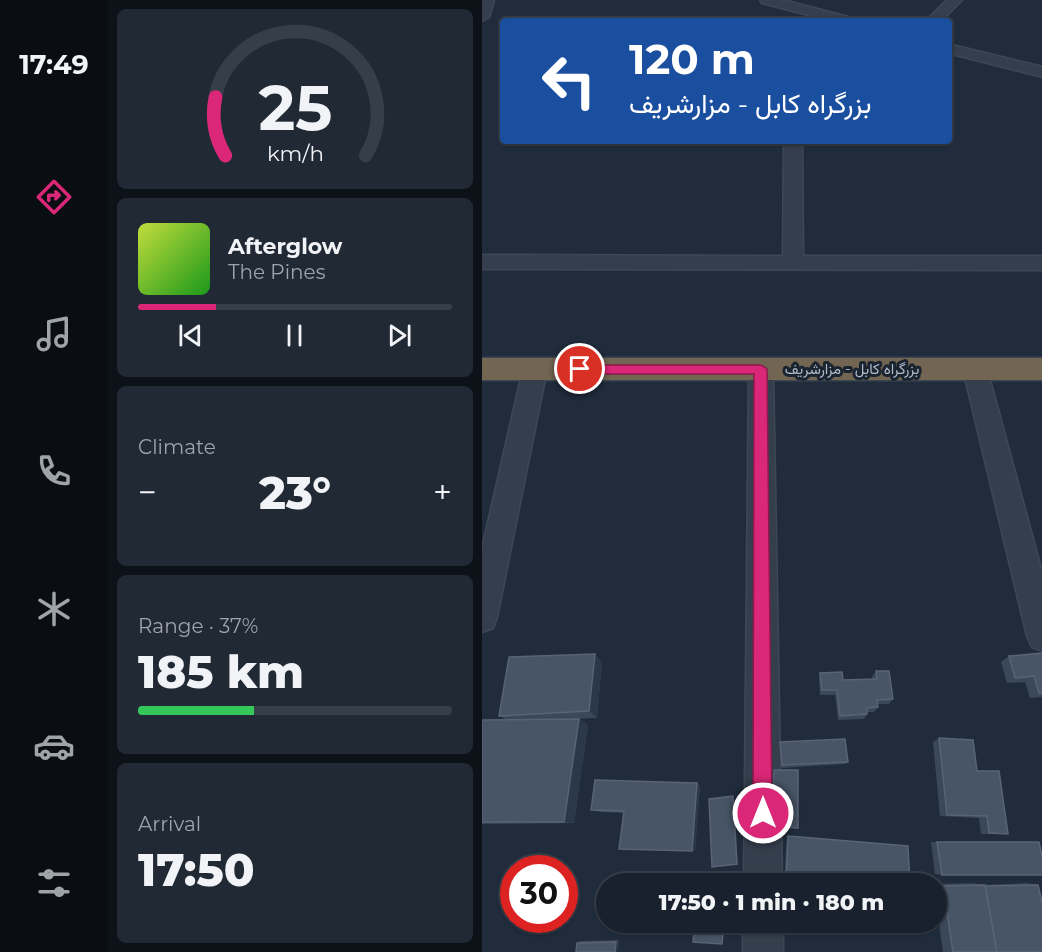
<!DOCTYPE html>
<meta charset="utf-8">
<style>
body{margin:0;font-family:Montserrat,Vazirmatn,sans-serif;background:#212935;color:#f1f3f6;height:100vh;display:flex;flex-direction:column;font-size:22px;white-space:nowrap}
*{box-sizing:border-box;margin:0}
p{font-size:20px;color:#9fa3aa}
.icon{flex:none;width:33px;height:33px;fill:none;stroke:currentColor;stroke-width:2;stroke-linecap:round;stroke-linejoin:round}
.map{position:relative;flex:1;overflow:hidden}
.drawer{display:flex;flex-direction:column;gap:9px;padding:9px;background:#0d1219;width:374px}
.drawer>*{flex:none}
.banner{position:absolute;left:18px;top:18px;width:452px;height:126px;border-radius:6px;box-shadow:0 2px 4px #0004,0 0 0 2px #363e49;background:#1a4fa0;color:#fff;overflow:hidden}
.speed{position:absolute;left:18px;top:855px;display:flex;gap:12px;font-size:30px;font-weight:700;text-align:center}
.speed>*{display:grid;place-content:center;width:78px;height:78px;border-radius:50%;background:#18212d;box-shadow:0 2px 4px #0004,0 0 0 2px #363e49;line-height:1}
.speed .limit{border:9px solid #d22;background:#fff;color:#111}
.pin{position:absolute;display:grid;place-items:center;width:51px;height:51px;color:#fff;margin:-26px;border:3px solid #fff;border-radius:50%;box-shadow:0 2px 6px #0007}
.me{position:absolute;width:66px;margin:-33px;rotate:0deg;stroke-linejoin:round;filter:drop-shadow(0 0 4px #0008)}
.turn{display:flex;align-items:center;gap:21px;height:126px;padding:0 30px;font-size:27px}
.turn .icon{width:78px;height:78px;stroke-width:2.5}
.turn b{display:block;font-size:42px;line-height:51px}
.big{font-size:45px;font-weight:800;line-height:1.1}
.drawer .tile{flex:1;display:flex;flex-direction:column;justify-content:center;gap:9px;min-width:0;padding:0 21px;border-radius:9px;background:#212935}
.drawer .dial{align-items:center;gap:0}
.dial svg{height:156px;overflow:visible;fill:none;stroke:#363e49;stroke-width:7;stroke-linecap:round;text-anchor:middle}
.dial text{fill:#f1f3f6;stroke:none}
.song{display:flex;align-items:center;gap:18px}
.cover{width:72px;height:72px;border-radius:9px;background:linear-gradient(135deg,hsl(70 70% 55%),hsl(120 70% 35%))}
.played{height:6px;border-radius:3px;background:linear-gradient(90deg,#db2777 25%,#363e49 25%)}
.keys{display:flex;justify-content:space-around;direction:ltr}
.heat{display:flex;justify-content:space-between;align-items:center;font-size:33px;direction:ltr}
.charge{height:9px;border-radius:4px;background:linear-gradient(90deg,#34c759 37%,#363e49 0)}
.trip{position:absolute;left:114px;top:873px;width:351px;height:60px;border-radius:30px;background:#18212d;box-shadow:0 2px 4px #0004,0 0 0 2px #363e49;font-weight:800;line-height:60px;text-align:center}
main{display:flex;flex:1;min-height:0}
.menu{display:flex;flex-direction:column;width:108px;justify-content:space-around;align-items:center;background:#0a0d12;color:#9fa3aa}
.menu .icon{width:42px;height:42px}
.menu .current{color:#db2777}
.menu b{font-size:27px;color:#f1f3f6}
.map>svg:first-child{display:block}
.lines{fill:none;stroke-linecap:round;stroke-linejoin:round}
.minor-casing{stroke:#3e4755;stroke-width:3}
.highway-casing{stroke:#3c4653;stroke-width:3}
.minor{fill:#343e4c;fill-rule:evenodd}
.highway{fill:#726551;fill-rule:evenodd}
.wall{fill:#3b485a}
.shaded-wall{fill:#2b3849}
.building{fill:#475566;stroke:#586475;stroke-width:1.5}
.route{fill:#db2777;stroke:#8e194d;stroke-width:1.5}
.labels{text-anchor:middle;stroke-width:6;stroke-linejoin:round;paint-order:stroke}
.street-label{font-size:15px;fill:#afb9c8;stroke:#1a2330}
</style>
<main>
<nav class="menu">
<b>17:49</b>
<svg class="icon current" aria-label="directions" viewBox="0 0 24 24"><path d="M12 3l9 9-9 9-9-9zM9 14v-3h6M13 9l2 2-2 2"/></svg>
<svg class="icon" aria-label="music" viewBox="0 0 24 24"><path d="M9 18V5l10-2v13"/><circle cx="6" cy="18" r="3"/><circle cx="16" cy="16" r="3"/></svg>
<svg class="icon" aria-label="phone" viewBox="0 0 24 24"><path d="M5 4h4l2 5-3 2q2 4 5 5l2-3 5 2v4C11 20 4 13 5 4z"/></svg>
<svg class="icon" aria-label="climate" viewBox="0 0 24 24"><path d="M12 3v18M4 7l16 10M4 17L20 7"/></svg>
<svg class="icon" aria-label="car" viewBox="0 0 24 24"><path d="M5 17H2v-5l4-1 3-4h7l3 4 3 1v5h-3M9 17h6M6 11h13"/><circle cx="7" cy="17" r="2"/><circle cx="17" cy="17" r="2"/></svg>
<svg class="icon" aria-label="filters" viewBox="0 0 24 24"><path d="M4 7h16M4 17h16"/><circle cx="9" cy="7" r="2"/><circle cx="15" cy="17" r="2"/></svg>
</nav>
<section class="drawer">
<div class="tile dial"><svg viewBox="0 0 100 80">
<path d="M14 69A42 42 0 1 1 86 69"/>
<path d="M14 69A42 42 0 0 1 9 39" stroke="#db2777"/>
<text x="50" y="56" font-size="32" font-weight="700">25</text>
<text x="50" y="72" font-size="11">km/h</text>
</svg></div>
<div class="tile">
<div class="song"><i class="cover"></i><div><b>Afterglow</b><p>The Pines</p></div></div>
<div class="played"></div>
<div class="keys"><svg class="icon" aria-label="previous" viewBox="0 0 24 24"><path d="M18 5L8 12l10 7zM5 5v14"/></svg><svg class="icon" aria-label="pause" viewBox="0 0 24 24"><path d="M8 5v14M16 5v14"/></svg><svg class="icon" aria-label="next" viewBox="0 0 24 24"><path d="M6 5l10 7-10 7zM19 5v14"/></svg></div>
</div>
<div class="tile"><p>Climate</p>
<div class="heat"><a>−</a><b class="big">23°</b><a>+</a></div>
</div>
<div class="tile"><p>Range · 37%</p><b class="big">185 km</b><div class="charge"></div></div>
<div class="tile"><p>Arrival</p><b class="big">17:50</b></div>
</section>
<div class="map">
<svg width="561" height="952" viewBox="0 0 561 952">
<rect width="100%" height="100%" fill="#202c3c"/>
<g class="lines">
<g class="minor-casing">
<path id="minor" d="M0 0H12L7 17 0 21Z
M278 0H301L370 18 372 21H349L280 3Z
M465 0H480L459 21H444Z
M466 44 561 67V77L466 53Z
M302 141H320L321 256H561V270L0 269V255L301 256Z
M53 360 61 363 65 369 15 617 11 628 0 632V549L41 369 45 363Z
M279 360 287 363 291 369 300 884H262L267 369 271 363Z
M493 360 501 363 505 369 561 576V651L550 647 545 636 481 369 485 363Z
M261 922H301V952H261Z"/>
</g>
<g class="highway-casing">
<path id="highway" d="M0 358H561V380H0Z"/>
</g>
<use href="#minor" class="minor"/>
<use href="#highway" class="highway"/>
</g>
<path class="wall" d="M561 653V697L548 698 543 682 525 683 519 662 527 656Z
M120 662 115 718 80 719H97L106 725 92 823 0 824V720H25L17 716Z
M394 671 411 699 407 704H395L396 707 392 712H385V714L382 719 356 720 353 695H338L337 679 338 673 361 680 390 679V677Z
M457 738 495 771 526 834H499L497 818 458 816 451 742Z
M298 742 366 762 363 764 299 768Z
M215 783 218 786 213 851 142 813 118 812 109 810Z
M305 836H306L428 884H302Z
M449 842H557L460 875 453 874Z
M220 876 247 877 246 884H217L218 877Z
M491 883 502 885 545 883 556 885 561 952H461L454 903V884Z
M137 940 136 952H94L95 943 99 941Z"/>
<path class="shaded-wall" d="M113 654 120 662 115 718 107 711Z
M97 719 106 725 92 823 82 822Z
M215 783 218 786 213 851H210Z
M251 796 252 798 256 864H255Z
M242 922H243L241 940 240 944Z
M137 940 136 952H133L134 942Z"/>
<path class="building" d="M561 653V693H557L552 676 533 678 527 656Z
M113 654 107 711 17 716 27 657Z
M394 671H407L411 699 395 700 396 707 385 708V714L358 716 355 690H340L338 673 360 672 361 680 395 679Z
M97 719 82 822H0V720Z
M457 738 491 740 495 771H517L526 834 507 833 505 816 465 815Z
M363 739 366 762 300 765 298 742Z
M292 770H316V828L291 827Z
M113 780 215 783 210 851 137 849 142 811 109 810Z
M251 796 255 864 230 867 227 799Z
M306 836 426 846 428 884H304Z
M455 842H557L561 861V875H460Z
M218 877 245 879V884H217Z
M503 885 515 952H471L461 886Z
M556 885 561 906V952H515L503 886Z
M213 922H242L240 944 211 942Z
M349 922H430V930Z
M134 942 133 952H94L95 943Z"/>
<path class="route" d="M98 365H279L285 369 290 813 287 820 281 823 274 820 271 813 272 374H98L92 369Z"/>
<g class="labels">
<g class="street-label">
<text x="370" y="374">بزرگراه کابل - مزارشریف</text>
</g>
</g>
</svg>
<div class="speed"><div class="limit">30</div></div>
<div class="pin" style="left:98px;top:369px;background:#d93025"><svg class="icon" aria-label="arrive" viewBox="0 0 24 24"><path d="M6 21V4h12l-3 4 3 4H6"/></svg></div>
<svg class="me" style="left:281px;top:813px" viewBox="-20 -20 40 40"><circle r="17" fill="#db2777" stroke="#fff" stroke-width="3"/><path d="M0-11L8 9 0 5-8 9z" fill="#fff"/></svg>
<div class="trip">17:50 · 1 min · 180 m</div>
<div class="banner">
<div class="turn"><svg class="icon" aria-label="left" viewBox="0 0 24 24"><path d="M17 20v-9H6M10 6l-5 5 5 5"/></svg><div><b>120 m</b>بزرگراه کابل - مزارشریف</div></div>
</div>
</div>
</main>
